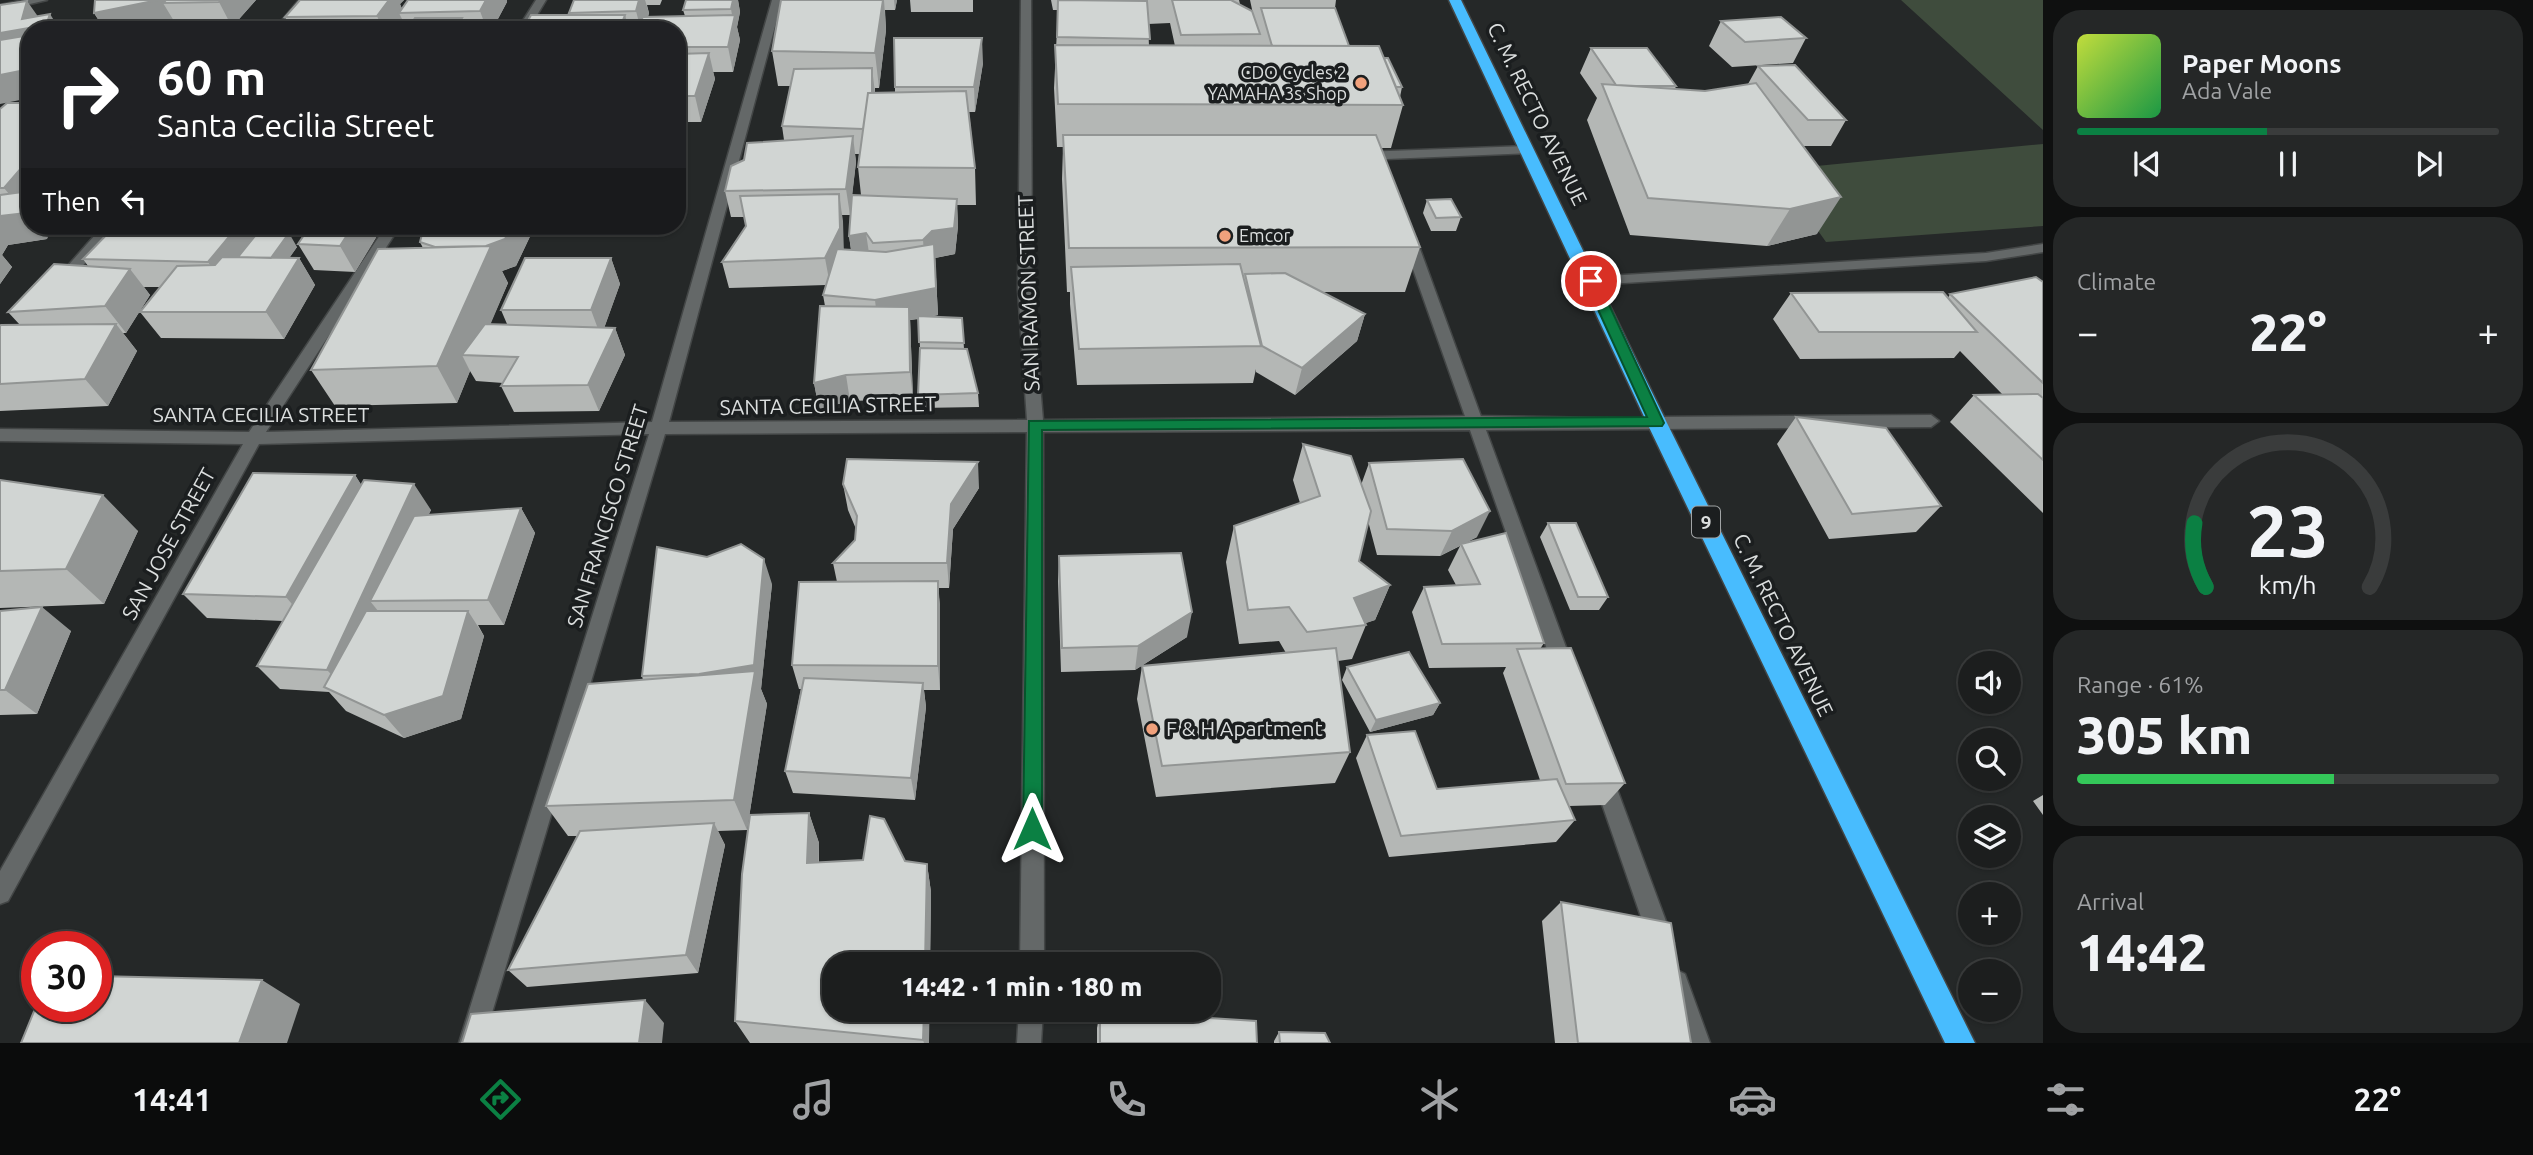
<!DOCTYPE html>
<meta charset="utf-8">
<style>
body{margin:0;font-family:Ubuntu,sans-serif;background:#252727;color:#f1f3f6;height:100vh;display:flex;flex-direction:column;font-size:26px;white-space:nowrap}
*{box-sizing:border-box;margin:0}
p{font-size:23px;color:#a0a2a4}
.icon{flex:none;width:38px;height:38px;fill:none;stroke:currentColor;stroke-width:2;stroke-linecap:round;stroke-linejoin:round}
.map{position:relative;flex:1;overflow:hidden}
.panel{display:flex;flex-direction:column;gap:10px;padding:10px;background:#0f1010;width:490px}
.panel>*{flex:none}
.guide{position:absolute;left:21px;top:21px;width:665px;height:214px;border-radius:28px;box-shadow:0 2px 5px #0004,0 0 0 2px #3a3c3c;background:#202124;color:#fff;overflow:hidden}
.fabs{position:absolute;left:1958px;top:651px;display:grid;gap:14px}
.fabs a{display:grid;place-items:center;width:63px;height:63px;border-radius:50%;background:#1c1e1e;box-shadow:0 2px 5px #0004,0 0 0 2px #3a3c3c;font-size:35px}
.speed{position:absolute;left:21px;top:931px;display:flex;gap:14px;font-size:35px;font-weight:700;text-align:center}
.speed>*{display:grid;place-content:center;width:91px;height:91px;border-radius:50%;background:#1c1e1e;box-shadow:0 2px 5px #0004,0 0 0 2px #3a3c3c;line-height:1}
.speed .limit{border:10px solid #d22;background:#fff;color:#111}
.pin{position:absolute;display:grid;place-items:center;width:60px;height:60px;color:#fff;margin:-30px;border:4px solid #fff;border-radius:50%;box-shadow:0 2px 7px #0007}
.me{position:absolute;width:77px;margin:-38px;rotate:0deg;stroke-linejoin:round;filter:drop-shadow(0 0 5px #0008)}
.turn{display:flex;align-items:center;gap:24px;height:147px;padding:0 21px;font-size:32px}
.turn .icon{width:91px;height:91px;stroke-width:2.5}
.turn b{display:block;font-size:49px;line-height:60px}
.then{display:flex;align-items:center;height:66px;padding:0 21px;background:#0003;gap:14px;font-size:26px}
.big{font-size:52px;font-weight:800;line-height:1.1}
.panel .widget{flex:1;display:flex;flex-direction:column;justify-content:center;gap:10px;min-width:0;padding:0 24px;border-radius:28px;background:#252727}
.panel .dial{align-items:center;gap:0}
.dial svg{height:182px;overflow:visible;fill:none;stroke:#3a3c3c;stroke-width:7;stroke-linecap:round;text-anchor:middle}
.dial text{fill:#f1f3f6;stroke:none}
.song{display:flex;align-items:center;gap:21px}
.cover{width:84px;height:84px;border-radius:10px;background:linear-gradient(135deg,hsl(70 70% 55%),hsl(140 70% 35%))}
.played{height:7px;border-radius:4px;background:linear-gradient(90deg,#0b8043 45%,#3a3c3c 45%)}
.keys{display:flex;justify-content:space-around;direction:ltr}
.heat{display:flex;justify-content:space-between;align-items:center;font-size:38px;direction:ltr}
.charge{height:10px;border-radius:5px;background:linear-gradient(90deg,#34c759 61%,#3a3c3c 0)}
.trip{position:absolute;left:822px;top:952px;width:399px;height:70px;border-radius:28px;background:#1c1e1e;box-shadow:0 2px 5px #0004,0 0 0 2px #3a3c3c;font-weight:800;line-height:70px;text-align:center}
.dock{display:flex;height:112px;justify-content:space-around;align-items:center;background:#0b0c0c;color:#a0a2a4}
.dock .icon{width:49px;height:49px}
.dock .on{color:#0b8043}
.dock b{font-size:32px;color:#f1f3f6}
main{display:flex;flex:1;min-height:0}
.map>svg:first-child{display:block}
.green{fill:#3f4c3d}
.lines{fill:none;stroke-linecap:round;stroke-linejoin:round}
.lane-casing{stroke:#434646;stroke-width:3}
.street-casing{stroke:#434646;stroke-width:3}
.highway-casing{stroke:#434646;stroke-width:3}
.lane{fill:#646868;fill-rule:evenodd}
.street{fill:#646868;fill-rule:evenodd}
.highway{fill:#48bcfe;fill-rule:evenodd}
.wall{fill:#b4b7b5;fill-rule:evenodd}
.shaded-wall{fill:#929594}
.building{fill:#d1d5d3;stroke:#929594;stroke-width:2}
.route{fill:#0b8043;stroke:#07532c;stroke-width:2}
.poi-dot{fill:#f1a17c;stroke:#1b1e1f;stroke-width:2.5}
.labels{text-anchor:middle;stroke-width:7;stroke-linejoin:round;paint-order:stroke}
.far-poi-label{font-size:18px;fill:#dbdede;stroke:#1b1e1f;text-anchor:end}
.shield{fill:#1b1e1f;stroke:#a1a4a5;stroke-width:2}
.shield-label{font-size:19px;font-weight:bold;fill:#dbdede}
.street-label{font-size:21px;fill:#dbdede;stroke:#1b1e1f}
.poi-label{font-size:21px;fill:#dbdede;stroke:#1b1e1f;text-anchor:start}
</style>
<main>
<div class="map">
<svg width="2043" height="1043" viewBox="0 0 2043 1043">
<rect width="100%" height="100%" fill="#252828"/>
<path class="green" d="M1901 0H2043V130Z
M2043 144V226L1826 242 1775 170Z"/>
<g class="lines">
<g class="lane-casing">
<path id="lane" d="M1527 146 1533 150 1531 153 1362 160 1356 156 1362 152Z
M1409 234 1416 238 1483 422 1481 426H1469L1467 422 1402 238Z
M2043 244V252L1986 261 1591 285 1584 281 1591 277 1986 253Z
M1931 415 1939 421 1931 427 1657 429 1649 423 1657 417Z"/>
</g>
<g class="street-casing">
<path id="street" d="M25 0H47L0 11V5Z
M299 0H310L285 30H274Z
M536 0H546L528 30H517Z
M772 0H782L669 422 1027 420 1018 290 1021 0H1031L1032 290 1043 420 1475 416 1663 419 1665 423 1657 429 1486 430 1574 669 1571 675 1564 677 1557 675 1554 669 1470 430 1043 432 1044 964H1020L1027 432 665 434 483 1043H459L649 434 259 444 8 901 0 904V871L243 444 0 441V429L249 432 386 226H400L266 432 652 422Z
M103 226H117L67 284H57V278Z
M1603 768 1610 771 1613 778 1674 943 1670 951 1662 955 1654 951 1650 943 1593 778 1596 771Z
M1677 970 1685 974 1710 1043H1686L1665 982 1669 974Z
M1019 1010H1043L1041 1043H1017Z"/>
</g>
<g class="highway-casing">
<path id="highway" d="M1449 0H1461L1667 423 1975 1043H1945L1647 423Z"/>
</g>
<use href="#lane" class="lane"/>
<use href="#street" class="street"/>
<use href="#highway" class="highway"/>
</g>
<path class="wall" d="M95 0H256L232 27H177L174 21 173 25 150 30H105L94 13Z
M300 0H404L400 4 402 9 507 2 492 30H292L285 17ZM403 21 407 30H396Z
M574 0H662L660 5H647L649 13 648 17 685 16 683 10 686 0H738L740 12 737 27 740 40 733 72H713L715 79 701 122H684L677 143V30H523L570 15 569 13Z
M781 0H897L895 10H885L886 30 879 88H875V93L895 92V87L983 63 975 112H969L975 168 976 205H957L958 226 955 254 935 258 938 315 929 317 962 318 964 349 978 393 979 407 920 408 918 395 920 349 919 319 910 320 913 399 850 401 819 409 814 383 825 306 823 295 826 285 729 288 722 262 746 226 744 217H731L725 191 784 140 782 126 790 86H778L772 51ZM855 154H859L858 167 861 195H852L856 162ZM842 215H850L849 236 851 250 843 249Z
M910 0H973V12H911Z
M1051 0H1239L1240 4 1253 14 1250 0H1336L1335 8 1349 46 1384 58 1402 87 1400 97 1403 105 1391 148H1381L1420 247 1405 292H1322L1365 314 1357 341 1295 395 1256 372V369L1253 383 1077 385 1070 304V292H1067L1062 179 1063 147H1057L1054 88 1058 10H1053ZM1170 23 1175 46H1149L1148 24Z
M1721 21 1806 38 1793 63 1732 67 1709 46Z
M1591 48 1676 86 1675 89 1705 91 1748 84 1758 66 1846 120 1831 146H1803L1817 234 1767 246 1630 235 1587 120 1597 98 1580 73Z
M0 109 47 239 8 245 2 255 12 267 0 284Z
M1427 200 1461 217 1456 231H1431L1423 213Z
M115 226H249L256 235 297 247 289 258H299L315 285 284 339 161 338 140 312 160 287H144L150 295 126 333H123L137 351 108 406 0 411V326L20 325 8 312 88 266 83 259Z
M310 226H383L355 272 314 270 298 244Z
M424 226H535L516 266 502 271 508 283 490 324H507L501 310 611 258 620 284 604 328H615L625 355 599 411 514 412 501 386 503 383 476 381 470 371 457 403 335 406 311 370 423 248 420 242Z
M2043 282V513L1950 422 1974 395H2003L1960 351 1954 358 1800 359 1773 319 1791 293 1948 298 1950 294Z
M1796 417 1941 506 1916 532 1829 539 1777 444Z
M1303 444 1361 485 1369 463 1477 537 1465 543 1544 643 1540 649 1625 783 1605 805 1569 806 1575 820 1556 842 1389 857 1356 758 1367 735 1437 789 1540 780 1503 673 1506 667 1429 668 1412 612 1424 587 1456 585 1448 570 1460 546 1440 556 1377 555 1368 521 1359 561 1390 585 1375 620 1365 623 1366 625 1352 659 1338 661 1350 752 1335 783 1156 797 1137 699 1142 666 1286 653 1279 641 1239 644 1226 562 1234 526 1300 503 1293 480Z
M355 475 361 485 431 510 428 515 521 508 535 533 504 625H478L484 636 461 719 404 738 346 711 329 692 280 689 257 666 283 621 207 618 183 594Z
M0 480 138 531 104 604 0 608Z
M843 484 979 488 953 529 949 588H938L940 606V690H924L926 707 915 800 793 793 785 771 801 689H799L792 665 837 582 833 563 855 540 856 529 848 510Z
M1548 523 1608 597 1599 610H1570L1540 537Z
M1059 556 1187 637 1135 670 1061 672 1058 581Z
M772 584 761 689 767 704 747 830 718 831 725 845 698 973 527 987 508 970 577 836H568L546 806 643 680 642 676Z
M0 611 71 631 37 714 0 715Z
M1347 667 1440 703 1433 715 1370 732 1342 680Z
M2043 795V815L2033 801Z
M809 813 819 843V862L905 861 927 864 931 892 929 1043H750L735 1021Z
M1561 902 1691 1043H1555L1542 921Z
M1100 1011 1257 1043H1097V1028Z
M1279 1032 1330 1043H1274V1041Z"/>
<path class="shaded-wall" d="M119 0H171L163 3 174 21 173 25 150 30H105L94 13Z
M221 0H256L232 27 219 2Z
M388 0H404L400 4 404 13H399L403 21 396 30H383L377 16Z
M486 0H507V2L492 30H487L480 11Z
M639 0H645L649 13 644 30H641L636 11Z
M733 0H738L740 12 737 27 740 40 733 72 728 47 733 21 731 9Z
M883 0H884L886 30 879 88 875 53Z
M894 0H897L895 10Z
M27 1 44 25 50 14 60 30H30V56L0 65V25L22 19Z
M625 15 629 30H619Z
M462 18 466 30H454Z
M982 38 983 63 975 112 974 87Z
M709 53 715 79 701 122 695 96Z
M872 68 875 93 872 103Z
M30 69V98L0 104V75Z
M678 96 684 122 677 143V98Z
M853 136 856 162 850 215 846 189Z
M677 156 681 172 677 184Z
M30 158V226H54L47 239 8 245 2 255 12 267 0 284V216L25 213 4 188Z
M839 194 843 221 844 255 830 285 825 258Z
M1841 197 1817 234 1767 246 1790 209Z
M957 199 958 226 955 254 935 258 938 315 910 320 913 399 910 372 878 327 875 300 925 266 923 240Z
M238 226H249L261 244 226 289 208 262Z
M353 226H383L355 272 340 246Z
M512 226H535L516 266 502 271 508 283 477 356 462 355 470 371 457 403 437 366 458 255Z
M289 233 297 247 277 276 268 262Z
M866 233 870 260 853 262 849 236Z
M299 258 315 285 284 339 266 312Z
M611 258 620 284 601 337 591 310Z
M130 269 150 295 126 333 105 306Z
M1365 314 1357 341 1295 395 1302 368Z
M116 324 137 351 108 406 85 379Z
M615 328 625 355 599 411 588 385Z
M846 375 850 401 819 409 814 383Z
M978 462 979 488 953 529 949 588 947 563 951 504Z
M355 475 372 501 307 622 286 597Z
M414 484 431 510 390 601H370L383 617 349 693 327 670Z
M103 495 138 531 104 604 66 569Z
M521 508 535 533 504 625 488 600Z
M1490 511 1477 537 1440 556 1452 531Z
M764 559 772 584 761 689 767 704 747 830 734 800 709 698 699 674Z
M938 581 940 606V690L938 666Z
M1390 585 1375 620 1358 626 1354 598Z
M42 607 71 631 37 714 5 690Z
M468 611 484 636 461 719 404 738 384 715Z
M1192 612 1187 637 1135 670 1138 646Z
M923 683 926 707 915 800 911 778Z
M1440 703 1433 715 1370 732 1376 720Z
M809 813 819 843 818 891 807 863Z
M714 823 725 845 698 973 686 955Z
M927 864 931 892 930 964H925Z
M262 980 300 1004 287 1043H239Z
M645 1000 664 1023 662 1043H639Z
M924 1010H929V1043H924L923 1040Z"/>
<path class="building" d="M95 0H158L94 13Z
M166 0H221L219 2 163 3Z
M300 0H389L377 16 285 17Z
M408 0H486L480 11 399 13Z
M574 0H639L636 11 569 13Z
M686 0H733L731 9 683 10Z
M781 0H883L875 53 772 51Z
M1058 0 1147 1 1150 39 1057 37Z
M1172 0H1231L1252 11 1260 34 1181 35Z
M27 1 22 19 50 14 46 25 0 33V5Z
M1261 8H1335L1349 46H1272Z
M531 15H625L619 30H523Z
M735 15 728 47H677V30H634L643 17Z
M1781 17 1806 38 1745 42 1721 21Z
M415 18H462L454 30H407Z
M30 35V69L0 75V40Z
M894 38H982L974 87H895Z
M1055 45 1379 46 1403 105 1058 104Z
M1591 48H1647L1676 86H1636L1616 85Z
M709 53 695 96H678L677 98V54Z
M1384 58H1388L1402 87H1396Z
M1795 65 1846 120H1808L1758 66Z
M872 68V93H868L863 129 782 126 794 69Z
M1756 83 1841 197 1790 209 1648 198 1602 84 1705 91Z
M966 91 975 168 858 167 868 93Z
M7 103H30V158L4 188H0V109Z
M1063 135H1376L1420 247 1069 248Z
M853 136 846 189 725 191 731 166 744 160 747 143Z
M30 191V206L26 213 0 216V195Z
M839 194 840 228 825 258 722 262 746 226 740 196Z
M852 195 957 199 954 228 932 231 923 240 873 243 866 233 849 236Z
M1451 199 1461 217 1436 218 1427 200Z
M115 226H238L208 262 83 259Z
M310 226H353L340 246 298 244Z
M424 226H512L505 239 486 246 435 247 420 242Z
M259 231 289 233 271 258 238 257Z
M934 244 936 288 875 300 823 295 837 249 886 252Z
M491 246 437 366 311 370 378 249Z
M222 257 299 258 266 312H140L177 266 215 265Z
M525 258H611L591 310H501Z
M54 264 130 269 105 306 8 312Z
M1240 264 1261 346 1079 349 1071 267Z
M1285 273 1365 314 1302 368 1262 346 1245 274Z
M2036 277 2043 282V383L1950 294Z
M1943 292 1977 332H1819L1791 293Z
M820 306 909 307 910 372 846 375 814 383Z
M918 316 962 318 964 343 919 342Z
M116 324 85 379 0 384V326L1 325Z
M485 324 615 328 588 385 501 386 518 357 462 355Z
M920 348 967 349 978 393 918 395Z
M2038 394 2043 398V460L1974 395Z
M1796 417 1886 428 1941 506 1852 514Z
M1303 444 1351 456 1371 511 1359 561 1390 585 1354 598 1366 625 1307 632 1289 607 1248 610 1234 526 1320 496Z
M847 459 978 462 951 504 947 563H833L855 540 857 516 843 484Z
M1463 459 1490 511 1452 531 1387 529 1369 463Z
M253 473 355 475 286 597 183 594Z
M0 480 103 495 66 569 0 571Z
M364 480 414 484 327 670 257 666Z
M521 508 488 600 370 601 414 516Z
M1548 523H1576L1608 597H1578Z
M1506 533 1544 643 1442 644 1424 587 1480 584 1461 544Z
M741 544 764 559 754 665 699 674 642 676 657 547 707 557Z
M1181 553 1192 612 1138 646 1062 648 1059 556Z
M938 581V666L792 665 799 582Z
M42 607 5 690H0V611Z
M366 611H468L443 696 384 715 324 687Z
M1336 648 1350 752 1162 766 1142 666Z
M1571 648 1625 783 1566 784 1517 649Z
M1409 652 1440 703 1376 720 1347 667Z
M755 671 734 800 546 806 588 684Z
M804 678 923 683 911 778 785 771Z
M1415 731 1437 789 1557 779 1575 820 1401 836 1367 735Z
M809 813 807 863 863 860 870 816 884 819 905 861 927 864 925 964H835V1010H924L923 1040 735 1021 742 874 750 815Z
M714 823 686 955 508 970 580 831Z
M1561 902 1671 923 1691 1043H1578Z
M96 976 262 980 239 1043H21L37 1004V1006H96Z
M645 1000 639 1043H462L471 1014Z
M1100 1011 1256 1021 1257 1043H1100Z
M1279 1032 1325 1033 1330 1043H1280Z"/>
<path class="route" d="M1591 277 1598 281 1664 423 1662 426 1042 430V829L1039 836 1032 839 1025 836 1023 829 1029 421 1647 417 1585 281Z"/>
<g class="poi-dot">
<circle cx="1361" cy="83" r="7"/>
<circle cx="1225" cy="236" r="7"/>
<circle cx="1152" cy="729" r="7"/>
</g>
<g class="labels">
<g class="far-poi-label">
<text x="1347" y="79">CDO Cycles 2<tspan x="1347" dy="21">YAMAHA 3s Shop</tspan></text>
<text x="1239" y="242" text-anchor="start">Emcor</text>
</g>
<rect class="shield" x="1692" y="506.5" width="28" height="31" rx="5"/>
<g class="shield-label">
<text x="1706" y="529">9</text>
</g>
<g class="street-label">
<text transform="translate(1537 114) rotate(64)" y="7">C. M. RECTO AVENUE</text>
<text transform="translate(1029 293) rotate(-92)" y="7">SAN RAMON STREET</text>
<text transform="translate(828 406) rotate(-1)" y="7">SANTA CECILIA STREET</text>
<text x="261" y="422">SANTA CECILIA STREET</text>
<text transform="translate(608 516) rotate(-73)" y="7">SAN FRANCISCO STREET</text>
<text transform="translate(169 544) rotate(-61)" y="7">SAN JOSE STREET</text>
<text transform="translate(1783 625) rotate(64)" y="7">C. M. RECTO AVENUE</text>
</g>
<g class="poi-label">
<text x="1166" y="736">F &amp; H Apartment</text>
</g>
</g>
</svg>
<div class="fabs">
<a><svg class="icon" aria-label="sound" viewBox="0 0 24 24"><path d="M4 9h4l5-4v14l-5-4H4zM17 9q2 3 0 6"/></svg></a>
<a><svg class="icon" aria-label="search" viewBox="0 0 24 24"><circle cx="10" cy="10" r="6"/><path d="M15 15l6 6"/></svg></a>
<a><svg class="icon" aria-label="layers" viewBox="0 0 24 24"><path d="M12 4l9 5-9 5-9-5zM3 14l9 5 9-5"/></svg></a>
<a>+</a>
<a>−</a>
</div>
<div class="speed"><div class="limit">30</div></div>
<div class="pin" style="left:1591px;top:281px;background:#d93025"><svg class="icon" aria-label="arrive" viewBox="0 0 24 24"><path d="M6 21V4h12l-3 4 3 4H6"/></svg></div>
<svg class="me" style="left:1032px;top:829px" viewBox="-20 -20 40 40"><path d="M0-17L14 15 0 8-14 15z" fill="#0b8043" stroke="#fff" stroke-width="4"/></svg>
<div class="trip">14:42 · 1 min · 180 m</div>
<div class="guide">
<div class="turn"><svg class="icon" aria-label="right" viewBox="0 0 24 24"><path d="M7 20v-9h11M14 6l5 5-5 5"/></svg><div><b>60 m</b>Santa Cecilia Street</div></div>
<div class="then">Then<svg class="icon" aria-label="left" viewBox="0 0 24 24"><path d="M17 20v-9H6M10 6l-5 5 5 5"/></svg></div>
</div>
</div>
<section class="panel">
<div class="widget">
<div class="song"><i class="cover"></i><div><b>Paper Moons</b><p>Ada Vale</p></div></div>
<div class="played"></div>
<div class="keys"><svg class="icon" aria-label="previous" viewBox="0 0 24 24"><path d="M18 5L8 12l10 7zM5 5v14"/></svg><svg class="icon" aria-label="pause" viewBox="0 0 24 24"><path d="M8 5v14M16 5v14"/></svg><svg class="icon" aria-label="next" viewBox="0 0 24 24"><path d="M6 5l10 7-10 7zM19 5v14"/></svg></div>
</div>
<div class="widget"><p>Climate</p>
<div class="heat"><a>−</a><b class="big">22°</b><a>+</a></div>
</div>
<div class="widget dial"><svg viewBox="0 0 100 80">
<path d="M14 69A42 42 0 1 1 86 69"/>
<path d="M14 69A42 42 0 0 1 9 41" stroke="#0b8043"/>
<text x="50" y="56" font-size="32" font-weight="700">23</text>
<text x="50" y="72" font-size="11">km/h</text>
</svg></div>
<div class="widget"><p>Range · 61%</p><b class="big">305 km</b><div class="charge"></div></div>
<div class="widget"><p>Arrival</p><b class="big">14:42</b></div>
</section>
</main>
<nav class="dock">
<b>14:41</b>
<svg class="icon on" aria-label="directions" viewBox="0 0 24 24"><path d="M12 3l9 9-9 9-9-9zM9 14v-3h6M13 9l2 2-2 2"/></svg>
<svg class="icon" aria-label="music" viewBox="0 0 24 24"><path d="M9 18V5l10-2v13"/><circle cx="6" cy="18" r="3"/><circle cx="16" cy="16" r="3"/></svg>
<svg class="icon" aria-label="phone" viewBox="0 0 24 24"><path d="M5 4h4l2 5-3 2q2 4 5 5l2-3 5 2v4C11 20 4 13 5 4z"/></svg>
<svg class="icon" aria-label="climate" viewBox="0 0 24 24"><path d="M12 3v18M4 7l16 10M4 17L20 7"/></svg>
<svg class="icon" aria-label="car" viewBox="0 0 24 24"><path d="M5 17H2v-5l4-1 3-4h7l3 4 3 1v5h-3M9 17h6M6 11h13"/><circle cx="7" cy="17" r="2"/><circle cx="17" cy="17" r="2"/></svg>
<svg class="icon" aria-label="filters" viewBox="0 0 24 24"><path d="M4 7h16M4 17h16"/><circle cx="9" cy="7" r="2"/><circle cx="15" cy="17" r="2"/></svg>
<b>22°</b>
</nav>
